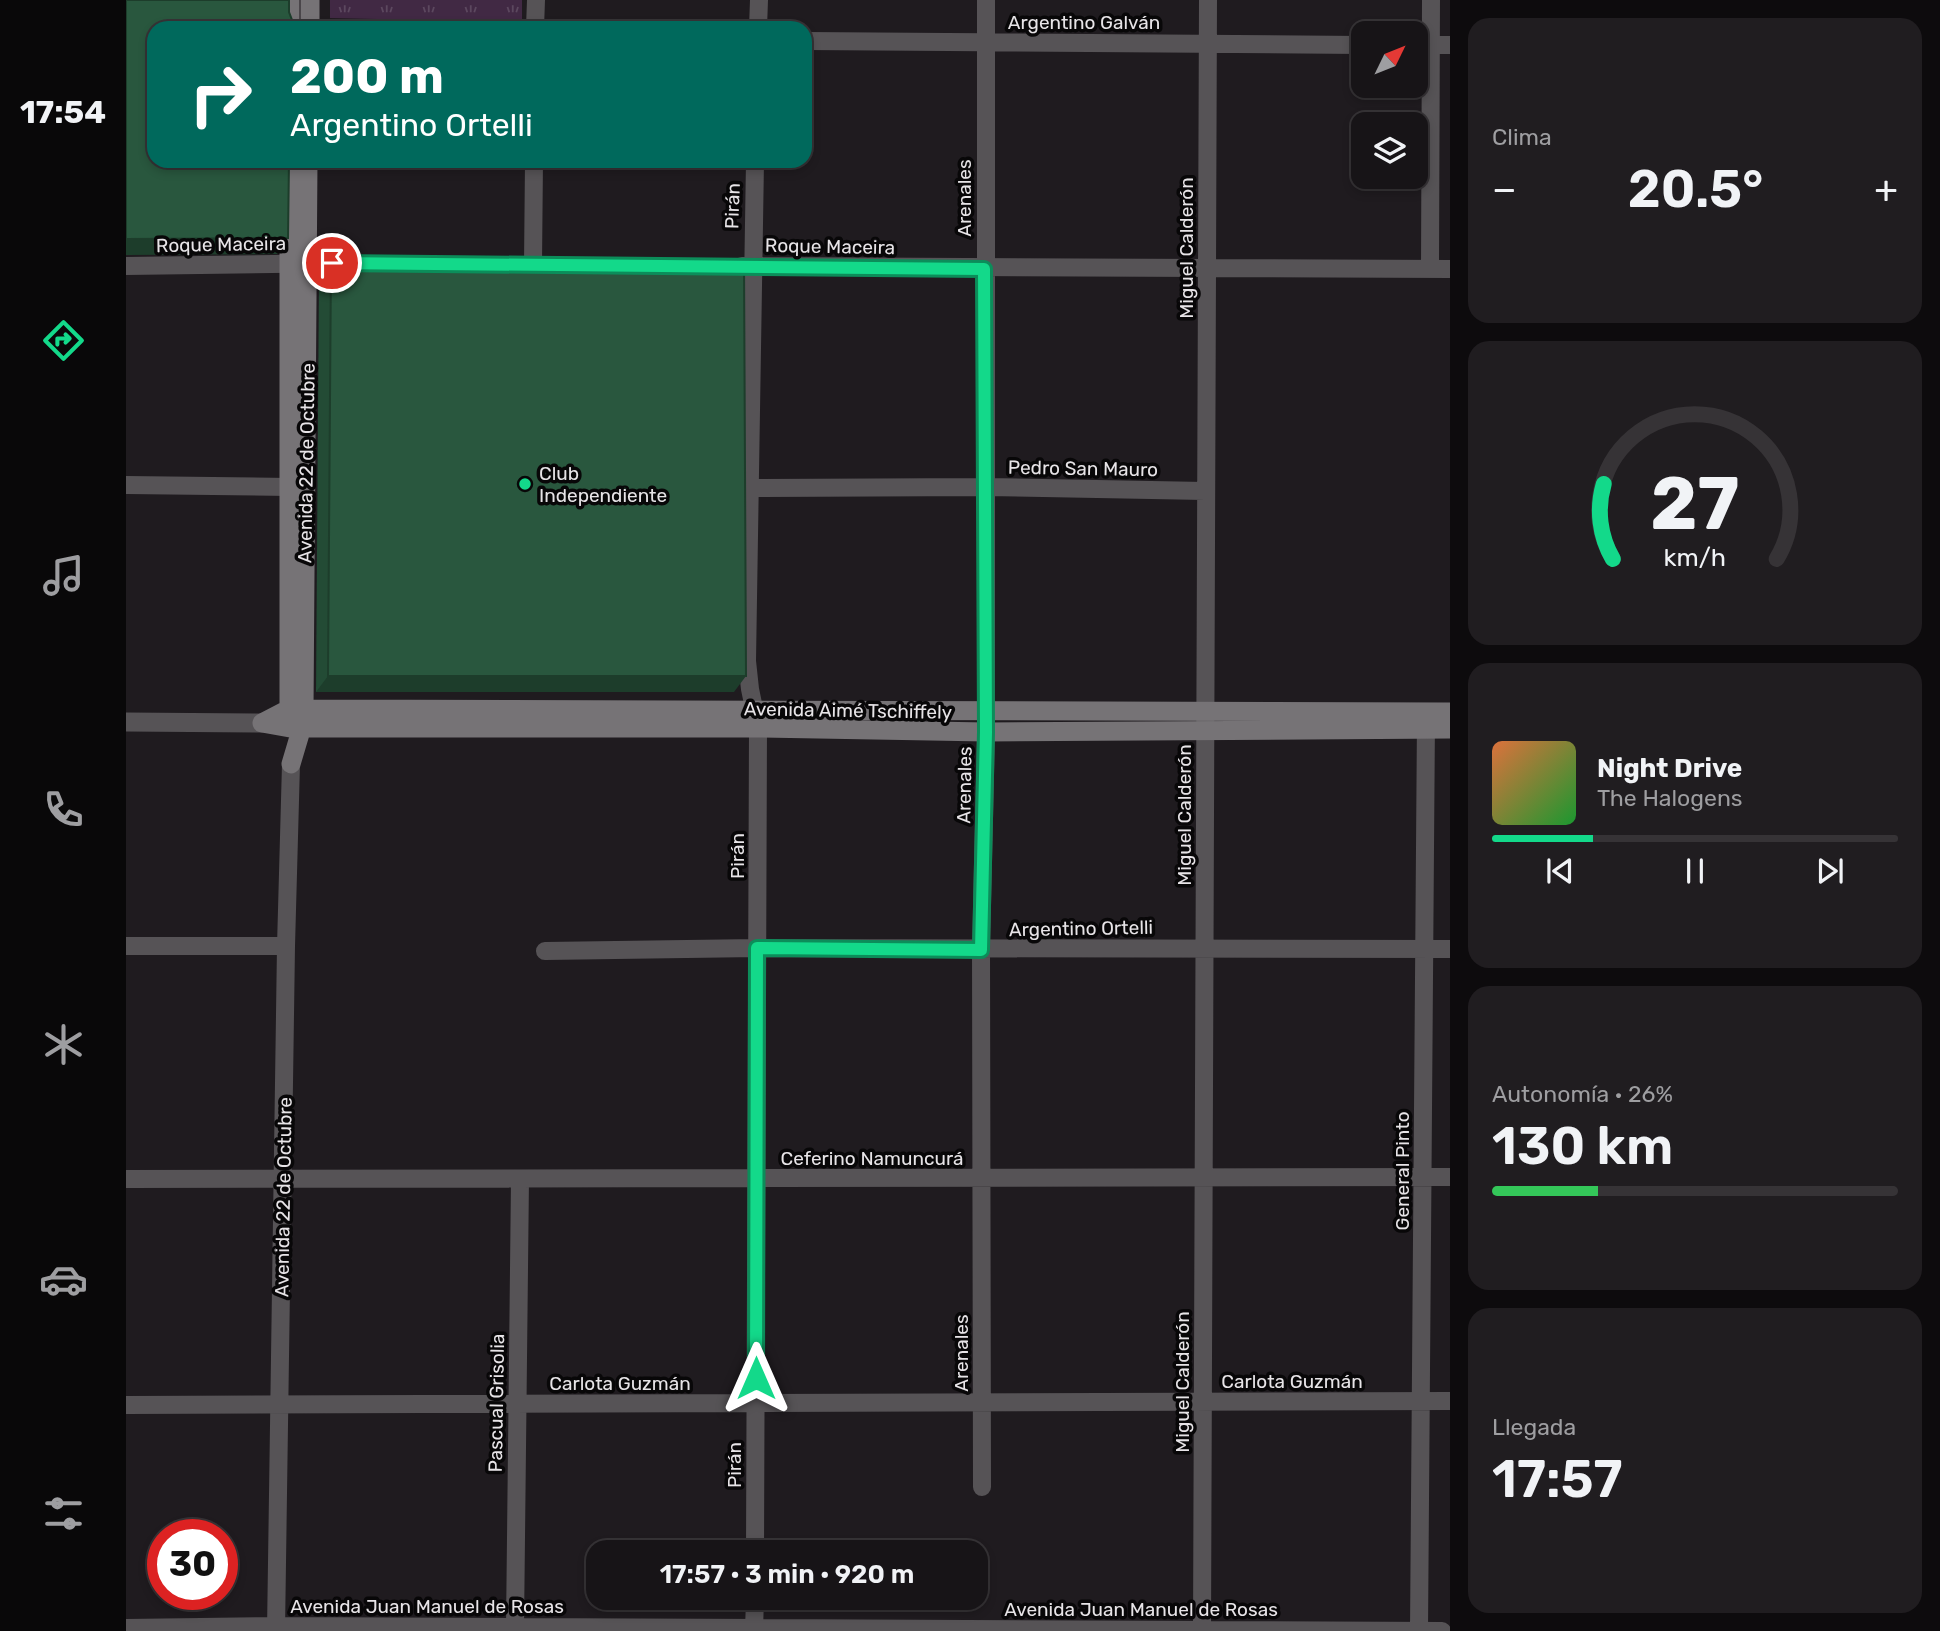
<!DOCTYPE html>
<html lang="es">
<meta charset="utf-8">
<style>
body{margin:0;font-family:Rubik,sans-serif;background:#201d20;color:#f1f3f6;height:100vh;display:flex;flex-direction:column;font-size:26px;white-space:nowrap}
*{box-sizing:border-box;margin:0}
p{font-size:23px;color:#9e9ea1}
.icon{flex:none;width:38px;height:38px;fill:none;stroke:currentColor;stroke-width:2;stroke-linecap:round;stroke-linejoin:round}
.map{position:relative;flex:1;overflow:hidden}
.drawer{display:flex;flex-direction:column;gap:18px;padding:18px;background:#0d0b0d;width:490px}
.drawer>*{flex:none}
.hud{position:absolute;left:21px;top:21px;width:665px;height:147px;border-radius:21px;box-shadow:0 4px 10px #0003,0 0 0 2px #363336;background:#00695c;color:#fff;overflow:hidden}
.needle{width:46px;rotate:47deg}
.tools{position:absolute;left:1225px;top:21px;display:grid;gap:14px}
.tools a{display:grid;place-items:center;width:77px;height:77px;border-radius:14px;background:#171417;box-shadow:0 4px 10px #0003,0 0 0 2px #363336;font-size:35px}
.speed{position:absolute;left:21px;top:1519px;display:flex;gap:14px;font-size:35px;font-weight:700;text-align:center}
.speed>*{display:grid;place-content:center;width:91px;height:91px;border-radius:50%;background:#171417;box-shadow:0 4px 10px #0003,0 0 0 2px #363336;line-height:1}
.speed .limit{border:10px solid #d22;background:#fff;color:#111}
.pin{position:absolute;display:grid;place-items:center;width:60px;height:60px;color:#fff;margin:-30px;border:4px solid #fff;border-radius:50%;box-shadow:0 2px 7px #0007}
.me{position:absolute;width:77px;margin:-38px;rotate:0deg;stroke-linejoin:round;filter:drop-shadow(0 0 5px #0008)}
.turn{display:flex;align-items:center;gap:24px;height:147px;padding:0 28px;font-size:32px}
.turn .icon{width:91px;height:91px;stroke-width:2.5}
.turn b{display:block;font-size:49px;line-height:60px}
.big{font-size:52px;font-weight:600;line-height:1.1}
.drawer .tile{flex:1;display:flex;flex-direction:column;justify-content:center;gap:10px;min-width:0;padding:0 24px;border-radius:21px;background:#201d20}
.drawer .dial{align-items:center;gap:0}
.dial svg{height:182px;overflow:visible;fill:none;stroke:#363336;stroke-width:7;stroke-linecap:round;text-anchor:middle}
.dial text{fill:#f1f3f6;stroke:none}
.song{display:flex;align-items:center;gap:21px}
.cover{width:84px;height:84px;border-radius:10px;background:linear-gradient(135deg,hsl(20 70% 55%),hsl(130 70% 35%))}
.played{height:7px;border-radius:4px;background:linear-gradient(90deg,#13d98a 25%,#363336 25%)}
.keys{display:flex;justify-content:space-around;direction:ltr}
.heat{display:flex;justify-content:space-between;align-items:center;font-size:38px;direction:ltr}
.charge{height:10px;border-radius:5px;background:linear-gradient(90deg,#34c759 26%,#363336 0)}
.trip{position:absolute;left:460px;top:1540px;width:402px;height:70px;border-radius:21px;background:#171417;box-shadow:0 4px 10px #0003,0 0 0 2px #363336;font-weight:600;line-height:70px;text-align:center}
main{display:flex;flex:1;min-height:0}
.dock{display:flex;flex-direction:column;width:126px;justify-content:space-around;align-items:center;background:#090809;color:#9e9ea1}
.dock .icon{width:49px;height:49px}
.dock .selected{color:#13d98a}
.dock b{font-size:32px;color:#f1f3f6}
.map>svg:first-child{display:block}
.park{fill:url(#park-tufts)}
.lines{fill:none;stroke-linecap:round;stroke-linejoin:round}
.minor{stroke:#565356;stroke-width:18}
.tertiary{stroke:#565356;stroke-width:19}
.secondary{stroke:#767376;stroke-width:19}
.wall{fill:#234b35}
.shaded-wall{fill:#1d3d2b}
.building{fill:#29573e;stroke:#1d3d2b;stroke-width:2}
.route-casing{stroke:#0c8d5a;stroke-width:18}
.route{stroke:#13d98a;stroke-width:12}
.poi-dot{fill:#13d98a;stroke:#080708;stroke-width:2.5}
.labels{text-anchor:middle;stroke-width:7;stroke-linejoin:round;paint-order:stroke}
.street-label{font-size:19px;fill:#e7e4e7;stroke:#080708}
.poi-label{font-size:19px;fill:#e7e4e7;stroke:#080708;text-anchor:start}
</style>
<main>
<nav class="dock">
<b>17:54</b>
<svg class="icon selected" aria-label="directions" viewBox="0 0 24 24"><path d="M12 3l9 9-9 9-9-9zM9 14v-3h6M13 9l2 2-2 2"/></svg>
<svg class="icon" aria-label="music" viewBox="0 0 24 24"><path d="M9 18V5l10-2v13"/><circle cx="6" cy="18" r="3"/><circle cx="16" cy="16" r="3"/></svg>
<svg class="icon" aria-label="phone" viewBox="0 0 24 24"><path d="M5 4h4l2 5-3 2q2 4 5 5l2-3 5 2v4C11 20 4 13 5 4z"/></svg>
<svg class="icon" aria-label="climate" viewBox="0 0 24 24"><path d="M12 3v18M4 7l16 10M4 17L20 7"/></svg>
<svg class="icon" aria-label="car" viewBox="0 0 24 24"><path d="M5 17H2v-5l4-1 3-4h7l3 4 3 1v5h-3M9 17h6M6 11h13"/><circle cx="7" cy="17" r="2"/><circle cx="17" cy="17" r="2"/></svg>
<svg class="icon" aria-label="filters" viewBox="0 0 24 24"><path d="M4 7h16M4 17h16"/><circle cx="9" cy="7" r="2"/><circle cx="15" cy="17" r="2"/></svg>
</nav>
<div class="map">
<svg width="1324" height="1631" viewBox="0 0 1324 1631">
<defs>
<pattern id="park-tufts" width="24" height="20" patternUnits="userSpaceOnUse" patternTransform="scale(1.75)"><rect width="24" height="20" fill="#412944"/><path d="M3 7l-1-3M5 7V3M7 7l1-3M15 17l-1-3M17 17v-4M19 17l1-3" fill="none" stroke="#5c485f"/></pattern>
</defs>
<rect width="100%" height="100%" fill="#1f1b1f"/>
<path class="park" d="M204 0H396V22L204 18Z"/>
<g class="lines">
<path class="minor" d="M409 28 410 0
M632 28 633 0
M679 41 1237 45
M1290 45H1324
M629 161 621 661 624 689 632 728 629 1552
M407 265 408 161
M0 266 224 263
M616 266 1324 269
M1304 269 1305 0
M0 485 164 487
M624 488 860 487 1079 491
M0 946H160
M419 951 631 948 1324 949
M0 1179 1324 1177
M0 1405 1324 1401
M856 1487 855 950 860 732V0
M389 1627 394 1179
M0 1628 150 1626 1316 1631
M150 1631 160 946 165 764
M628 1631 629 1598
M1076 1631 1082 0
M1293 1631 1300 718"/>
<path class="tertiary" d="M0 722 136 723"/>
<path class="secondary" d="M164 28V0
M184 28V0
M163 720V161
M136 723 163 709H178L1324 712
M136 723 164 728H632L860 732 1324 729
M165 764 176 727 178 709 182 161"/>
</g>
<path class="wall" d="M205 259 608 692H190L193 275Z"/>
<path class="shaded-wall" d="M162 238 151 254 0 255V239Z
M202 676H620L608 692H190Z"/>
<path class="building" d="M0 0H163V12L166 20V28H28V161H163L162 238 0 239Z
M205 259 618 262 620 676H202Z"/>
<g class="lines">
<g class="route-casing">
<path id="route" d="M206 263 858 269 860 732 855 950 631 948 630 1378"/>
</g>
<use href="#route" class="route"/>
</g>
<circle class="poi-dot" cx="399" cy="484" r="7"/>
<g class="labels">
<g class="street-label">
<text x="958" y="29">Argentino Galván</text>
<text transform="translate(838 198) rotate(-90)" y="7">Arenales</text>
<text transform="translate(606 206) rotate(-88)" y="7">Pirán</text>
<text transform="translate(95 244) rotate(-1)" y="7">Roque Maceira</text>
<text transform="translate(704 246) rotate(1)" y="7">Roque Maceira</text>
<text transform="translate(1060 248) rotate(-90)" y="7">Miguel Calderón</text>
<text transform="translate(180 463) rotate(-89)" y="7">Avenida 22 de Octubre</text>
<text transform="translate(957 468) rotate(1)" y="7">Pedro San Mauro</text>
<text transform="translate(722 710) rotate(1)" y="7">Avenida Aimé Tschiffely</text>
<text transform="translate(838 785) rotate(-89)" y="7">Arenales</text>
<text transform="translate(1058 815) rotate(-90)" y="7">Miguel Calderón</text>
<text transform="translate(611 856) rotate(-90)" y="7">Pirán</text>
<text transform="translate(955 928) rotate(-1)" y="7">Argentino Ortelli</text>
<text x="746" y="1165">Ceferino Namuncurá</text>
<text transform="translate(1276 1171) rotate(-90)" y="7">General Pinto</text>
<text transform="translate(157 1197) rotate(-89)" y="7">Avenida 22 de Octubre</text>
<text transform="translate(835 1353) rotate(-90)" y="7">Arenales</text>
<text x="1166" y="1388">Carlota Guzmán</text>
<text transform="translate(1056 1382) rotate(-90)" y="7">Miguel Calderón</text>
<text x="494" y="1390">Carlota Guzmán</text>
<text transform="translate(370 1403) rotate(-89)" y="7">Pascual Grisolia</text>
<text transform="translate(608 1465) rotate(-90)" y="7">Pirán</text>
<text x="301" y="1613">Avenida Juan Manuel de Rosas</text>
<text x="1015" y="1616">Avenida Juan Manuel de Rosas</text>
</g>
<g class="poi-label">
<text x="413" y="480">Club<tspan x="413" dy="22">Independiente</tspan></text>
</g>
</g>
</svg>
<div class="tools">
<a><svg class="needle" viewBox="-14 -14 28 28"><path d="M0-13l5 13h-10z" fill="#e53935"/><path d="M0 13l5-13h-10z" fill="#9e9ea1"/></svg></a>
<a><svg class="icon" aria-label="layers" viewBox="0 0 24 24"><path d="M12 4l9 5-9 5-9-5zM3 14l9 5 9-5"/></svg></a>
</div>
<div class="speed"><div class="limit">30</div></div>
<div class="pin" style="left:206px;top:263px;background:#d93025"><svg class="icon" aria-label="arrive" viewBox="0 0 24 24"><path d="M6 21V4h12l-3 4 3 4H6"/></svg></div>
<svg class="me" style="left:630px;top:1378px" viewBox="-20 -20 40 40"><path d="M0-17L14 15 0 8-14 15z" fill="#13d98a" stroke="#fff" stroke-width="4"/></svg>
<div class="trip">17:57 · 3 min · 920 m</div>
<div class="hud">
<div class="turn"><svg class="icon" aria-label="right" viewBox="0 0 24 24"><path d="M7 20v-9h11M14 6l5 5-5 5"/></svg><div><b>200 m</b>Argentino Ortelli</div></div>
</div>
</div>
<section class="drawer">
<div class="tile"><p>Clima</p>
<div class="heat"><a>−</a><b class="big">20.5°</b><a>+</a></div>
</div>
<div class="tile dial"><svg viewBox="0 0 100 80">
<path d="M14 69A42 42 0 1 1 86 69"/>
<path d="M14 69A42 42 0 0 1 10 36" stroke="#13d98a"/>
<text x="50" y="56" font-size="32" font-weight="700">27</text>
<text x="50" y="72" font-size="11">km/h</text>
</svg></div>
<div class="tile">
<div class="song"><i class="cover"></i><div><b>Night Drive</b><p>The Halogens</p></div></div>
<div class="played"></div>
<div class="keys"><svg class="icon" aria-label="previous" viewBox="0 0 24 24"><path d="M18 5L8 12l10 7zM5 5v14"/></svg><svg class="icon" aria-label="pause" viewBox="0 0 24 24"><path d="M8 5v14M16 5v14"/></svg><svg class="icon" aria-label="next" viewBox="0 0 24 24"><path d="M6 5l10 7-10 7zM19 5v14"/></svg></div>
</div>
<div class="tile"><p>Autonomía · 26%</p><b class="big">130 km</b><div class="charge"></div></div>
<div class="tile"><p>Llegada</p><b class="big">17:57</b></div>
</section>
</main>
